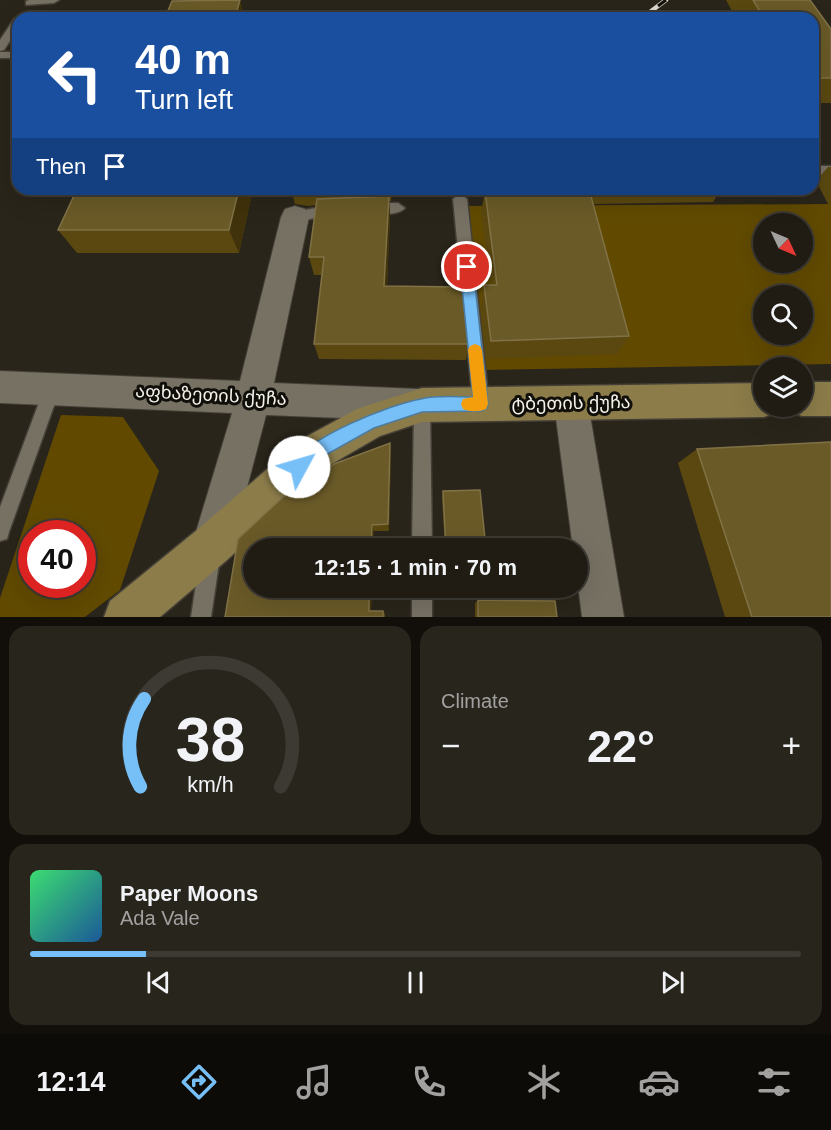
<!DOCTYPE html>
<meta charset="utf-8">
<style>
body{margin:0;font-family:Helvetica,"Noto Sans Georgian",sans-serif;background:#28251d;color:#f1f3f6;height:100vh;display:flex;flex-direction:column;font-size:22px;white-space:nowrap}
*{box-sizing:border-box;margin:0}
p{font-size:20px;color:#a2a1a0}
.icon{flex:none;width:33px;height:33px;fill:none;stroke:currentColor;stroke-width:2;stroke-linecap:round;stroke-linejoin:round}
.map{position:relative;height:617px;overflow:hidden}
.sheet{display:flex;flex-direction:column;gap:9px;padding:9px;background:#120f0b;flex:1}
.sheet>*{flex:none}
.top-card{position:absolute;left:12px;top:12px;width:807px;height:183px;border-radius:18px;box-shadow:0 6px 24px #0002,0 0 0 2px #3d3a34;background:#1a4fa0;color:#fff;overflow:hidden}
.needle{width:39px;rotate:134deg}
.fabs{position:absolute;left:753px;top:213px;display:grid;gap:12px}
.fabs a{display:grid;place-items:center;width:60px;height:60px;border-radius:50%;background:#201c14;box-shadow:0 6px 24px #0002,0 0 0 2px #3d3a34;font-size:30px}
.speed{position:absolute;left:18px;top:520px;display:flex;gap:12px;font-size:30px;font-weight:700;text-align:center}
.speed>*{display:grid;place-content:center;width:78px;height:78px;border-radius:50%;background:#201c14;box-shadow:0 6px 24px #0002,0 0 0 2px #3d3a34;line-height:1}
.speed .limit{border:9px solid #d22;background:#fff;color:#111}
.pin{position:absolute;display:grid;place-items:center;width:51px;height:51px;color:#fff;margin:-26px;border:3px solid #fff;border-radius:50%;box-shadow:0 2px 6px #0007}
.me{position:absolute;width:66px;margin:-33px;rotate:51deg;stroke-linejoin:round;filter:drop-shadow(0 0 4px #0008)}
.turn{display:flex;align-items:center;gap:21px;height:126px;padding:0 24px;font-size:27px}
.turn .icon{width:78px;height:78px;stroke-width:2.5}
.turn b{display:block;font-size:42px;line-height:51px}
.then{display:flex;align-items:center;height:57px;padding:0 24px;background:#0003;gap:12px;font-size:22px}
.big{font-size:45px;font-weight:700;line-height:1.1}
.sheet .tile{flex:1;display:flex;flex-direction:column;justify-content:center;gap:9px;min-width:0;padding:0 21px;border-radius:18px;background:#28251d}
.sheet .dial{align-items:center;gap:0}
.dial svg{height:156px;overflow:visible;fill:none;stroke:#3d3a34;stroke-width:7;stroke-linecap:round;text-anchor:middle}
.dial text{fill:#f1f3f6;stroke:none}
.song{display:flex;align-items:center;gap:18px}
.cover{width:72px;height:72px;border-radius:9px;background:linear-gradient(135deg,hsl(140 70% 55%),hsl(210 70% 35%))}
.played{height:6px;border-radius:3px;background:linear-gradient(90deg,#77bff7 15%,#3d3a34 15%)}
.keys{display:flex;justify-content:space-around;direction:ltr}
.heat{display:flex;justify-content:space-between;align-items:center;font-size:33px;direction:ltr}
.sheet .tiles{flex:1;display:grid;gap:9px;grid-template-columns:1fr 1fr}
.tile:last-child{grid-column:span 2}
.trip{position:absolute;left:243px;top:538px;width:345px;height:60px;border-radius:30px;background:#201c14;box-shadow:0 6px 24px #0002,0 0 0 2px #3d3a34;font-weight:700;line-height:60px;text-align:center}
.tab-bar{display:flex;height:96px;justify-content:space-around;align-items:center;background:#0d0b08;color:#a2a1a0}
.tab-bar .icon{width:42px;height:42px}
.tab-bar .on{color:#77bff7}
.tab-bar b{font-size:27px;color:#f1f3f6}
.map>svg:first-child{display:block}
.green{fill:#614a00;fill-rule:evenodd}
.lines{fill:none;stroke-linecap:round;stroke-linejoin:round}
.lane-casing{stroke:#454037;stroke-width:3}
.street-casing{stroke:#454037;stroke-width:2}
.secondary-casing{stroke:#454037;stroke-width:3}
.lane{fill:#777164;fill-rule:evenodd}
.street{fill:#777164;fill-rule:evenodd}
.secondary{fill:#8c7c4a;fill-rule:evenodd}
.rail-casing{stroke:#dcd9d1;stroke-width:4.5}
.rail{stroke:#110f0a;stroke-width:3;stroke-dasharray:10;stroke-linecap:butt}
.wall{fill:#5a4810}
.shaded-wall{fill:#40320a}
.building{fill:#6a5a28;stroke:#807246;stroke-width:1.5}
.route{fill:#77bff7;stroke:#4d7ca1;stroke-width:1.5}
.slow{fill:#f59e0b}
.labels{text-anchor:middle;stroke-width:6;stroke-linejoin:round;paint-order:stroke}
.street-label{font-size:18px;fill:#f5f2ea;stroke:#110f0a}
</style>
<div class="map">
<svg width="831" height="617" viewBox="0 0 831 617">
<rect width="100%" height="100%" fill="#2a251a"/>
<path class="green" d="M831 204V364L481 370 469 206ZM764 224H802V262H764ZM764 296H802V334H764Z
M61 415 123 417 159 471 120 590 85 617H0V598ZM32 534H82V585H32Z"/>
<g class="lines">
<g class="lane-casing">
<path id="lane" d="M29 0H59L54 3 26 5V1Z
M18 18V29L4 50 0 51V40L14 19Z
M0 52H18V58H0Z
M813 166H831V176H813Z
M460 194 467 199 489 404 487 410 481 412 475 410 473 404 453 199Z
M371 203H398L405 208C398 216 371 216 364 208Z
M335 204 340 205 342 209 340 213 295 222 288 217 295 212Z
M52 381 58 384 60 389 9 532 7 539 0 541V507L44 389 46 384Z
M422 397 428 399 430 405 432 549H412L414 405 416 399Z
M210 547 217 550 220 557 211 617H191L200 557 203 550Z
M412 588H432V617H412Z"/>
</g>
<g class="street-casing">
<path id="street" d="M295 206 305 209 309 217 274 383 419 389 431 393 436 405 431 417 419 421 266 415 232 545 226 559 212 565 198 559 192 545 232 413 0 403V371L240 381 281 217 285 209Z
M571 387 583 391 588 403 624 617H582L578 585V549H573L554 403 559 391Z"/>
</g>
<g class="secondary-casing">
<path id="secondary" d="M802 382H831V416H802L789 411 787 406H802Z
M764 383V406H779L777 412 764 417 422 422 380 436 330 465 227 560 160 617H104L110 601 197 530 302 439 357 409 422 388Z"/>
</g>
<use href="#lane" class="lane"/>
<use href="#street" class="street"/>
<use href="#secondary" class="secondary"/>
<g class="rail-casing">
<path id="rail" d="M642 18 666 0"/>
</g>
<use href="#rail" class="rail"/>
</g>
<path class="wall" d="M726 0H810L831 29V103H813V18H736Z
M828 167H831V204H828L816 181Z
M77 189H253L239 253H77L58 230Z
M291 189H392L391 201H389L390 215 387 286 469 344 466 360 319 359 314 344 322 275H314L309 257 317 205 308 206 295 204Z
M492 189H721L713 202 593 204 629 336 617 354 486 359 481 304 484 285H491L481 213 485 191H492Z
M390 443 391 453 389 531H374L373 549H254V588H372L371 611H383L385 614V617H225L238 539 283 497 334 464Z
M697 449 831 617H725L678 463Z
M443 491 486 549H445L442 498Z
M478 600 557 617H475V603Z"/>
<path class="shaded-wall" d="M240 0 245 18H235Z
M239 189H253L239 253 229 230Z
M389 196 390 215 386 304 384 286Z
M390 443 391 453 389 531 388 524Z
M372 525 374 531 373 549H371Z
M369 588H372L371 614 369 611Z"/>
<path class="building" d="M240 0 235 18H165L172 1Z
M753 0H810L831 29V78H813V18H764Z
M77 189H239L229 230H58Z
M499 189H589L629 336 491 341 484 285H497L485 191 499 190Z
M389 196 384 286 463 287 469 344H314L324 257H309L317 199Z
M831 442V617H752L697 449Z
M390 443 388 524 372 525 371 549H254V588H369V611H383V617H225L238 539 283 497 334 464Z
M480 490 486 549H446L443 491Z
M478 600 555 601 557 617H478Z"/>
<path class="route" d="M467 262 473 267 488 404 486 409 481 411 422 412 374 428 322 457 299 475 293 473 291 467C302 439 391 404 421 399 437 395 456 397 473 397L460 267Z"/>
<path class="slow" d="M475 344 480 346 482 350 488 404 486 409C479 412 470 412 463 409L461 404 463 399 473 397 468 350 470 346Z"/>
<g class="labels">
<g class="street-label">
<text transform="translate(211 395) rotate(3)" y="6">აფხაზეთის ქუჩა</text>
<text transform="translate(571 403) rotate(-1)" y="6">ტბეთის ქუჩა</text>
</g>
</g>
</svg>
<div class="fabs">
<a><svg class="needle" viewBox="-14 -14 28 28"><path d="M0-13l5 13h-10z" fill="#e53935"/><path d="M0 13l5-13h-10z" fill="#a2a1a0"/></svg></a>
<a><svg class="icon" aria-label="search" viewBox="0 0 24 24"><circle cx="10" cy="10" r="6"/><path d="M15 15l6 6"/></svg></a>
<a><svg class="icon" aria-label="layers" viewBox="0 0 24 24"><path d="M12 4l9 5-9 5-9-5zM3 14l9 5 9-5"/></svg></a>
</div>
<div class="speed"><div class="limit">40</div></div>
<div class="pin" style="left:467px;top:267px;background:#d93025"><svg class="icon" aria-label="arrive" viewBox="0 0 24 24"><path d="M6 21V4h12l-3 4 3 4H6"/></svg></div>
<svg class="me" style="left:299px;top:467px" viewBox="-20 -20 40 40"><circle r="19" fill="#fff"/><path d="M0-13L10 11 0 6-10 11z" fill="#77bff7"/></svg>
<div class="trip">12:15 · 1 min · 70 m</div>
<div class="top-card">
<div class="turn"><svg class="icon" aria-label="left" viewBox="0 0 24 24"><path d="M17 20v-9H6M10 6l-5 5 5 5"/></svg><div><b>40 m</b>Turn left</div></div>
<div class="then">Then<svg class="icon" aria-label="arrive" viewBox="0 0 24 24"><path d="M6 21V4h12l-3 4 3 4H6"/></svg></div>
</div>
</div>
<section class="sheet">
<div class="tiles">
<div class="tile dial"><svg viewBox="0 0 100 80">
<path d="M14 69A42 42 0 1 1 86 69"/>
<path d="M14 69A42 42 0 0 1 16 24" stroke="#77bff7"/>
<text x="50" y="56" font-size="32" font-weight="700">38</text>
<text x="50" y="72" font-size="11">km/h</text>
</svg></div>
<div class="tile"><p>Climate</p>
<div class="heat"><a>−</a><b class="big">22°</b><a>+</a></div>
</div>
<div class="tile">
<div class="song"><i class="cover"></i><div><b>Paper Moons</b><p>Ada Vale</p></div></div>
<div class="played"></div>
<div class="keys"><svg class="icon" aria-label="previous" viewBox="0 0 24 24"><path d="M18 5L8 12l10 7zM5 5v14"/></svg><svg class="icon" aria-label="pause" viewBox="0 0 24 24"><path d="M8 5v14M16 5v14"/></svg><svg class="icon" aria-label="next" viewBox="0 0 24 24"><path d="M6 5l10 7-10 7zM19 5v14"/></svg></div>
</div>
</div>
</section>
<nav class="tab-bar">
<b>12:14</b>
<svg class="icon on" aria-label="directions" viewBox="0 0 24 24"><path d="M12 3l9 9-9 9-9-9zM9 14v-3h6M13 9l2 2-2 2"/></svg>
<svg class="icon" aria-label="music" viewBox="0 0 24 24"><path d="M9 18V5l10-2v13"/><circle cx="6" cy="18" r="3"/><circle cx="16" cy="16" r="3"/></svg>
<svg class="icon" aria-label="phone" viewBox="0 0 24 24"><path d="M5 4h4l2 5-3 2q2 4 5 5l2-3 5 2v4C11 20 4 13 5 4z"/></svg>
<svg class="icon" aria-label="climate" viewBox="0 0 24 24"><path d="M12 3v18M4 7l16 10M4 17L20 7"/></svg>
<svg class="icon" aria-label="car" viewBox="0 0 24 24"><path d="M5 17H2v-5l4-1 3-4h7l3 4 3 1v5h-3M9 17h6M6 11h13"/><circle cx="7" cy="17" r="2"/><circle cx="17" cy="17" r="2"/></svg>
<svg class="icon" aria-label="filters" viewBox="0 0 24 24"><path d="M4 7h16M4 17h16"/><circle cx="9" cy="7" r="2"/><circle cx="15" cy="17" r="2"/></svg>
</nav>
